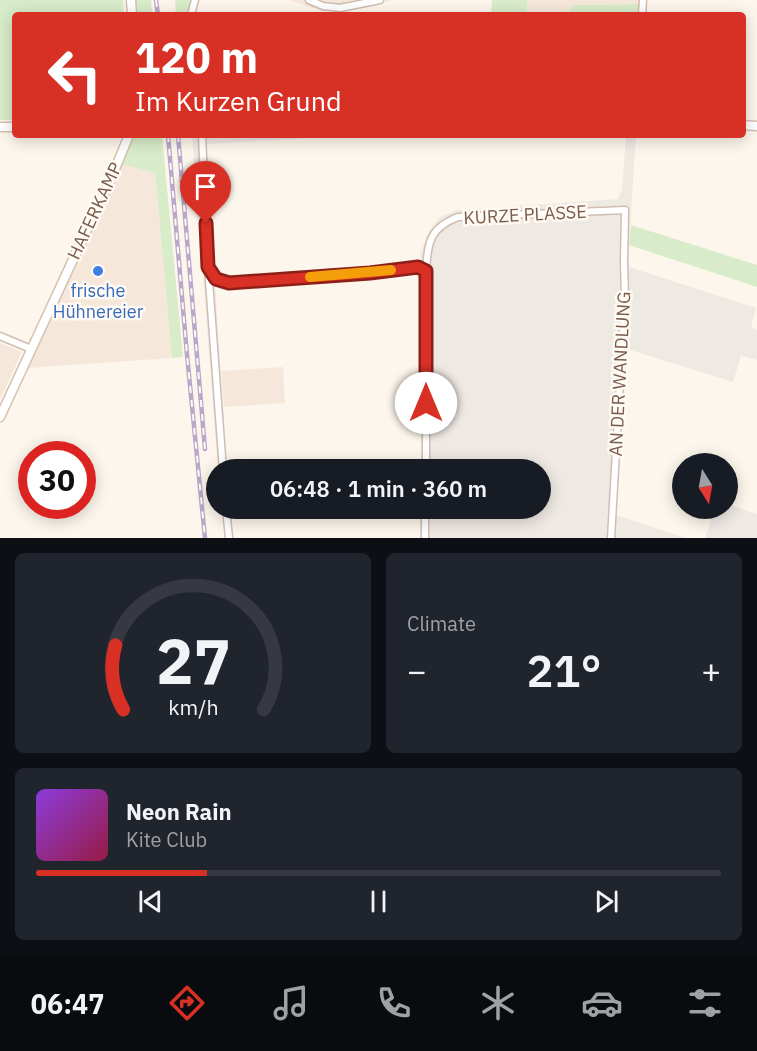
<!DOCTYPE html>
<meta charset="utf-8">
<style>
body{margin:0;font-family:"IBM Plex Sans",sans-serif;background:#20242c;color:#f1f3f6;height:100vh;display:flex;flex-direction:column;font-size:22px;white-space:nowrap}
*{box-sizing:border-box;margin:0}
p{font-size:20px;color:#9ea1a6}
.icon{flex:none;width:33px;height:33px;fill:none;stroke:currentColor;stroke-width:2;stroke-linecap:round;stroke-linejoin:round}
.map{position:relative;height:538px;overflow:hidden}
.panel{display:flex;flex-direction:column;gap:15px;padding:15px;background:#0d0f14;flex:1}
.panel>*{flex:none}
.top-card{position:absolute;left:12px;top:12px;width:734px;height:126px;border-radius:6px;box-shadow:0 3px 15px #0003;background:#d93025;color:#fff;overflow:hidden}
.needle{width:39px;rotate:169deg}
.buttons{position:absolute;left:672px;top:453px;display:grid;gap:12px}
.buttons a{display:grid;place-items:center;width:66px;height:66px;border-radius:50%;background:#171b24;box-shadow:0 3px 15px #0003;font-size:30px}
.speed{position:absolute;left:18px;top:441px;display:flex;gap:12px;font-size:30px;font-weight:700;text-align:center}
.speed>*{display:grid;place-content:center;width:78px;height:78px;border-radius:50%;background:#171b24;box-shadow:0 3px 15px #0003;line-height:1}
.speed .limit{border:9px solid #d22;background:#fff;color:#111}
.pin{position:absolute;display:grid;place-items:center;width:51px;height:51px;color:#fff;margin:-62px -26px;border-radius:50% 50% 50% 0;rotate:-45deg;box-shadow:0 0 6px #0007}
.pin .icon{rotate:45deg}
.me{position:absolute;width:66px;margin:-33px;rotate:0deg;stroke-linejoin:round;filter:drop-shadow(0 0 4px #0008)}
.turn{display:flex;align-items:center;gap:21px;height:126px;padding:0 24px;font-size:27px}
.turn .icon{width:78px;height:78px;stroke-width:2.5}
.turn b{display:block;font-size:42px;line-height:51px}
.big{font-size:45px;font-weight:600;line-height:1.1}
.panel .tile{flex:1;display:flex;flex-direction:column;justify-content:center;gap:9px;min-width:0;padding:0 21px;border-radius:9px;background:#20242c}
.panel .dial{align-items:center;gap:0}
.dial svg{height:156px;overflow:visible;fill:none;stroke:#363941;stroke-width:7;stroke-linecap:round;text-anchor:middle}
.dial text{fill:#f1f3f6;stroke:none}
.song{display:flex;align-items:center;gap:18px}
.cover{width:72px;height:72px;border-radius:9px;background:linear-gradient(135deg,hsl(270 70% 55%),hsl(340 70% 35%))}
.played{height:6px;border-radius:3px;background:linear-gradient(90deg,#d93025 25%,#363941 25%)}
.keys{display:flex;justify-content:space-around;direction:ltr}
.heat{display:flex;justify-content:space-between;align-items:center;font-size:33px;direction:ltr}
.panel .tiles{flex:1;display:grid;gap:15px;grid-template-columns:1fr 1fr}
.tile:last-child{grid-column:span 2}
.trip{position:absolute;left:206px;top:459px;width:345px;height:60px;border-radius:30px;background:#171b24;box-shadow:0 3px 15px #0003;font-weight:600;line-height:60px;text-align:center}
.tab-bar{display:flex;height:96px;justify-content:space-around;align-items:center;background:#090b0e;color:#9ea1a6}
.tab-bar .icon{width:42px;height:42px}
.tab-bar .on{color:#d93025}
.tab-bar b{font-size:27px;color:#f1f3f6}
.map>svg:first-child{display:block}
.residential{fill:#f5e8da}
.industrial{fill:#efe9e4}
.green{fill:#d8ecc9}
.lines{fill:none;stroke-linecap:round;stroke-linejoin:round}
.street-casing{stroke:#d1beb0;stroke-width:9}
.secondary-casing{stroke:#d6c0b0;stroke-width:11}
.street{stroke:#fff;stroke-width:6}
.secondary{stroke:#fff;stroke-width:8}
.rail-casing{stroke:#b9a8c9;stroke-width:4.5}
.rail{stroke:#fffaf3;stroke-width:2;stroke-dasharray:7;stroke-linecap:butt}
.route-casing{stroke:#8d1f18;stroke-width:15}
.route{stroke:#d93025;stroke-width:10}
.slow{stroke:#f59e0b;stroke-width:10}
.shop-dot{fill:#3f7fe0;stroke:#fffaf3;stroke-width:2}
.labels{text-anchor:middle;stroke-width:5;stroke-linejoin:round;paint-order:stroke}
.street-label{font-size:18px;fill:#7a5c4d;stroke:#fffaf3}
.shop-label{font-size:18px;fill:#366cbe;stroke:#fffaf3}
</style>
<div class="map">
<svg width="757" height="538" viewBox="0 0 757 538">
<rect width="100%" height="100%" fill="#fdf6ec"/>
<path class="residential" d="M289 0H392L367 6 339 9 312 8Z
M528 0H639V4L574 5 567 15H526Z
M121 164 155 173 172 358 26 368Z
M0 343 22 352 0 400Z
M283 367 285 403 224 407 221 371Z"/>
<path class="industrial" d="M192 135H365L206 144 227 469H218Z
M626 135H636L629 245V267L756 308 751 327 757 330V360L741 356 733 382 627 349 616 515 685 538H420L421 509 540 508V470L421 469 424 280 420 254 429 231 440 217 457 210 618 199 622 189Z
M728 504 757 514V538H705L715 509 728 508Z"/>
<path class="green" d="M0 0H123L124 15H15V120H0Z
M135 0H151L152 15H136Z
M175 0H192L188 15H176Z
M492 0H528L526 15H491Z
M639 4 638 15H567L574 5Z
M134 135H162L183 357 172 358 155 173 121 164Z
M631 225 757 265V287L629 245Z"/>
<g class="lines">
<g class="street-casing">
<path id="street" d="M309 0 323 6 340 8 380 0
M191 15 195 0
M642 15 643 0
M202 135 208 267 223 470
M209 269 216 279 229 283 370 273 418 267 426 271
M0 336 31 349
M426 470V271C428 243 429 228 458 217L625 210 624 263 625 296 611 538
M226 508 229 538
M425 538V508"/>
</g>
<g class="secondary-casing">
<path id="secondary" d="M131 0 132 15
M742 125 757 126
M0 127H15
M0 417 115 169 129 135"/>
</g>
<use href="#street" class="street"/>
<use href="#secondary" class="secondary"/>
<g class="rail-casing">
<path id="rail" d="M156 0 158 15
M168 135 187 355 205 538
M178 135 205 449"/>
</g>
<use href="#rail" class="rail"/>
</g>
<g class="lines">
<g class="route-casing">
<path id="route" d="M206 223 208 267 216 279 229 283 370 273 418 267 426 271V403"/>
</g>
<use href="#route" class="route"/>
<path class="slow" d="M310 277 391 270"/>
</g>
<circle class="shop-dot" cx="98" cy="271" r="6"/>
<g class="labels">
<g class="street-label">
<text transform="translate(95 211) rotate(-65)" y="6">HAFERKAMP</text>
<text transform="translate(525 215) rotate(-3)" y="6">KURZE PLASSE</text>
<text transform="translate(620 374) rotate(-87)" y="6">AN DER WANDLUNG</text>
</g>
<g class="shop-label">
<text x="98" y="297">frische<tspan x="98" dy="21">Hühnereier</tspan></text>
</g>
</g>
</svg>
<div class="buttons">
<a><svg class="needle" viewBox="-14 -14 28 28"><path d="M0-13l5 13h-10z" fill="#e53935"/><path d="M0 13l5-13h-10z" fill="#9ea1a6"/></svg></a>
</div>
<div class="speed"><div class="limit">30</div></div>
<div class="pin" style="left:206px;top:223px;background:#d93025"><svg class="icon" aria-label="arrive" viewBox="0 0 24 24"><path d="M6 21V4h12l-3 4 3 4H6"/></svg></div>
<svg class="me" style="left:426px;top:403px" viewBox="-20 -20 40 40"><circle r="19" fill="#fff"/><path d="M0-13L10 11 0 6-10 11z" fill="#d93025"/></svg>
<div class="trip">06:48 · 1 min · 360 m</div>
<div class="top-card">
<div class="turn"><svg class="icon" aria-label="left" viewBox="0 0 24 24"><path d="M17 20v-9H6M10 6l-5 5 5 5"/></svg><div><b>120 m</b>Im Kurzen Grund</div></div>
</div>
</div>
<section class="panel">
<div class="tiles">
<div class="tile dial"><svg viewBox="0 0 100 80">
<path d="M14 69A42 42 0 1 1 86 69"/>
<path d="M14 69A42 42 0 0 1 10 36" stroke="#d93025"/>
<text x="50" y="56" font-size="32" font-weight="700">27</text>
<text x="50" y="72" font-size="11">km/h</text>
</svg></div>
<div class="tile"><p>Climate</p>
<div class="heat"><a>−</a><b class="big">21°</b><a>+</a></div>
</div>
<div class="tile">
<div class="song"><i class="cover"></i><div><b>Neon Rain</b><p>Kite Club</p></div></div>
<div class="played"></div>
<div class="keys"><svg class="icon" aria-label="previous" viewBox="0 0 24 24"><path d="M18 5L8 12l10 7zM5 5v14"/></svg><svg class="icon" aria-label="pause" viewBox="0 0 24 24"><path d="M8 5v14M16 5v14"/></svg><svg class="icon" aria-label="next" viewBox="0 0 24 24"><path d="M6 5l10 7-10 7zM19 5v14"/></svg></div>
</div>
</div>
</section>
<nav class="tab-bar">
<b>06:47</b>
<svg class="icon on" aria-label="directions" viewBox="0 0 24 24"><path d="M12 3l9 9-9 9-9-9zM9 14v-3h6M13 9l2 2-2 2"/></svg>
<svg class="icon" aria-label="music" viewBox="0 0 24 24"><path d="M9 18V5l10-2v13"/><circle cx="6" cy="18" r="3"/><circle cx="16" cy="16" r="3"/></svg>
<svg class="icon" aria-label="phone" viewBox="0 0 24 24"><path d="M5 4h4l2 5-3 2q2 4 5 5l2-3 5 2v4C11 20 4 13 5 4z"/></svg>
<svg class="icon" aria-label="climate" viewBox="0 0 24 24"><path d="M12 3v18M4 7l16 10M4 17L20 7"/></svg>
<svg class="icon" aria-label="car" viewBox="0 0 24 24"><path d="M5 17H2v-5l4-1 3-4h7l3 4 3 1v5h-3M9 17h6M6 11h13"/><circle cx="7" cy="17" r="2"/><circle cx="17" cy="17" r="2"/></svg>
<svg class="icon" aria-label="filters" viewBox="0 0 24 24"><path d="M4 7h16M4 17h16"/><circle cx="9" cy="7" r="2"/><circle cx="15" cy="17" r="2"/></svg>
</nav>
